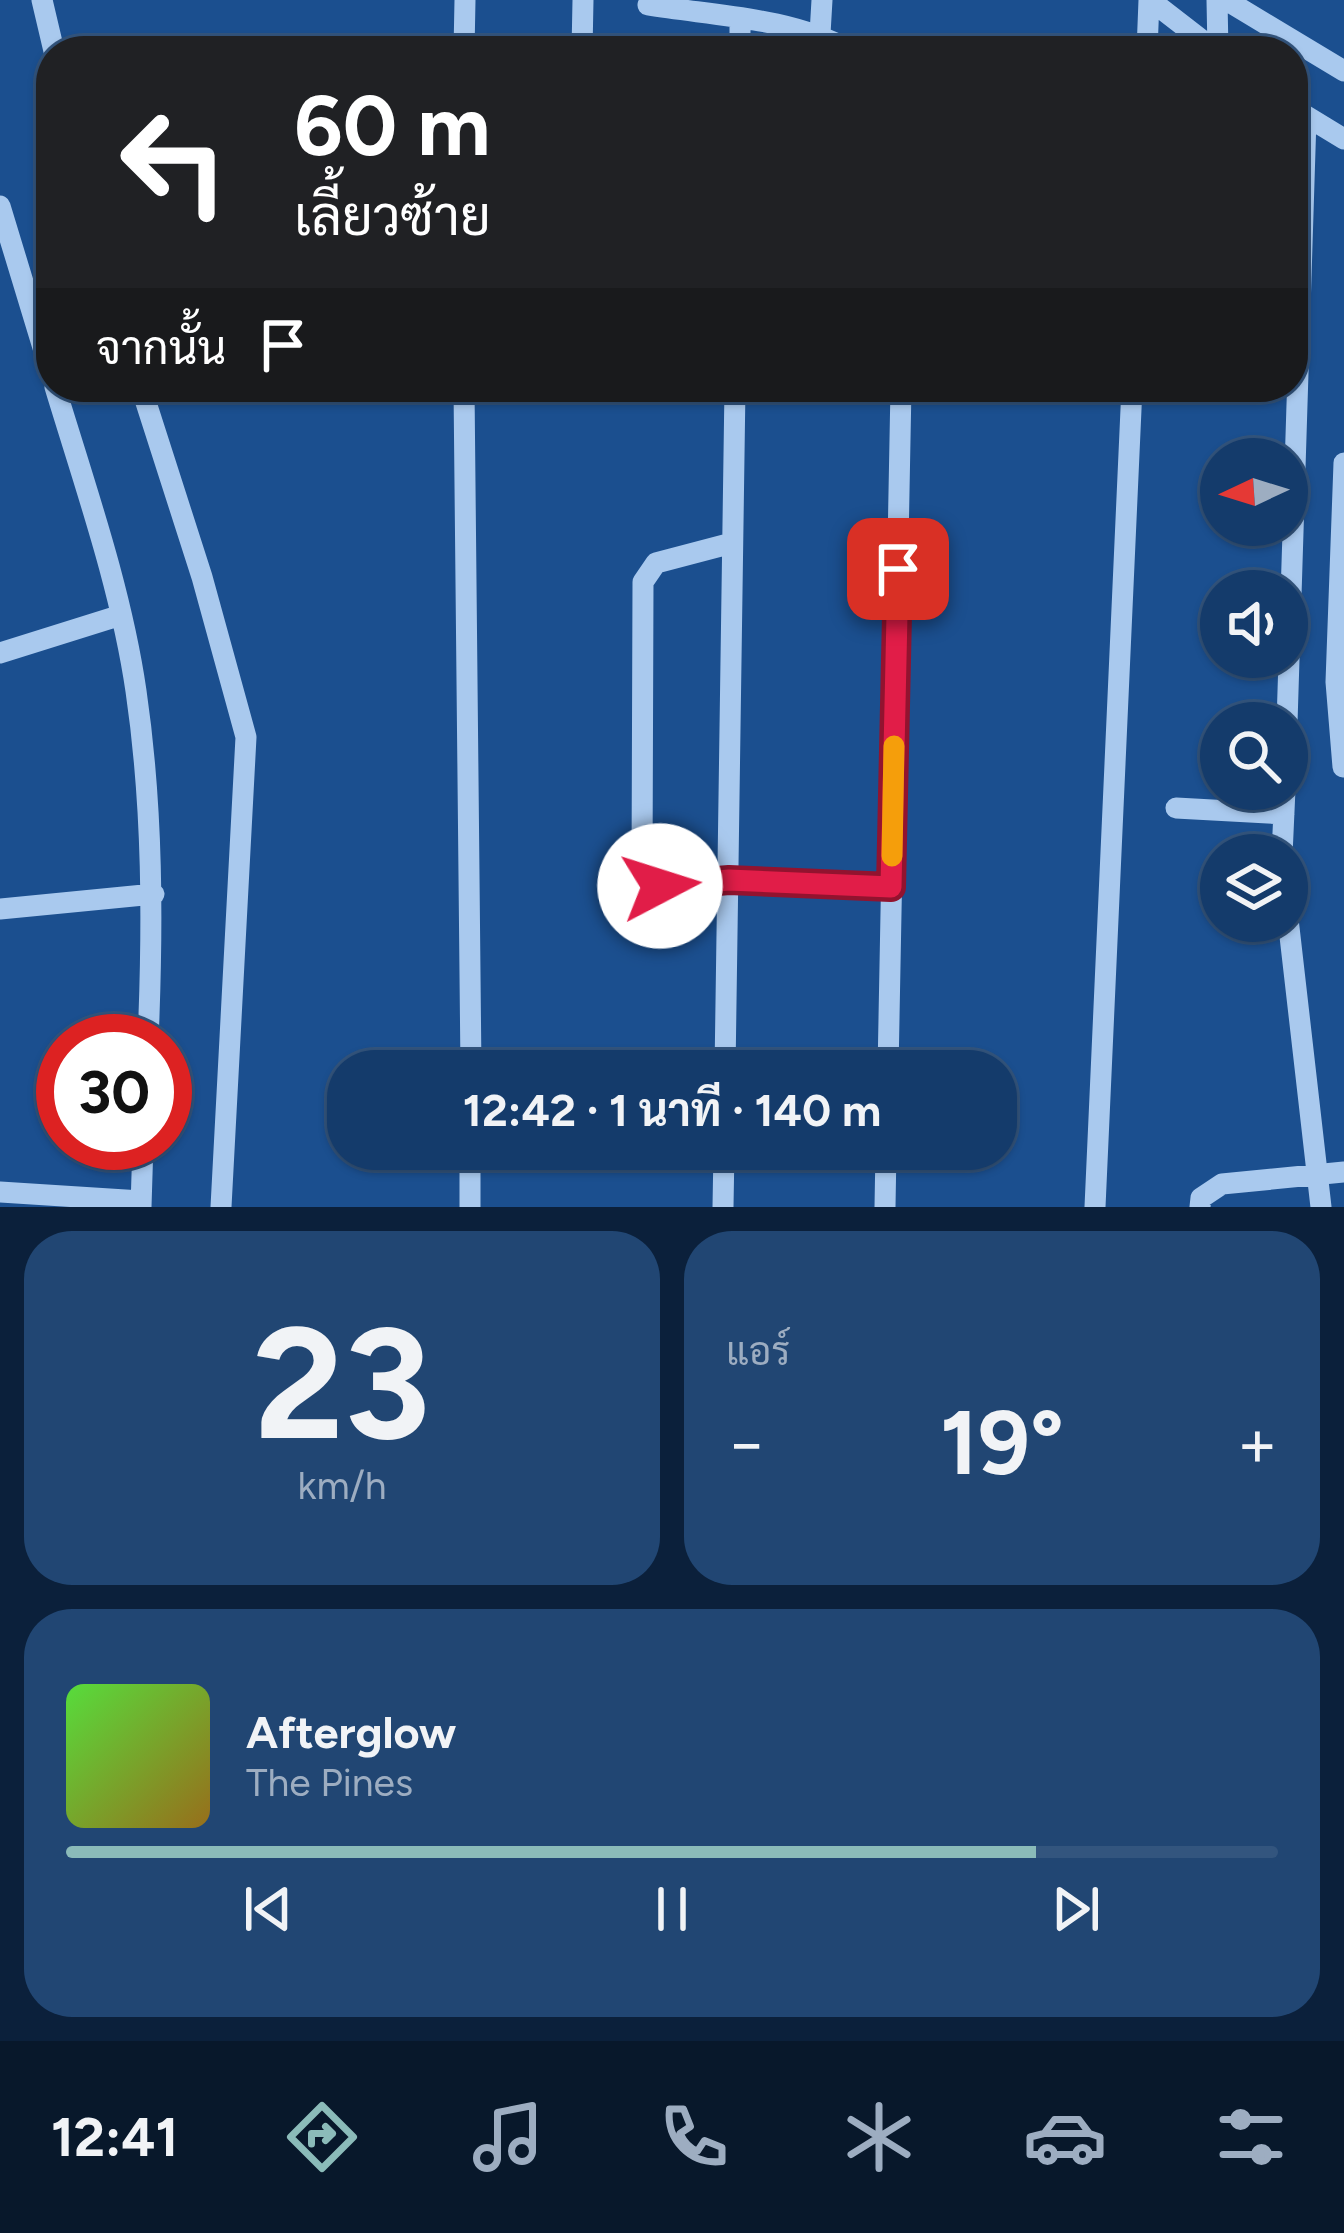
<!DOCTYPE html>
<html lang="th">
<meta charset="utf-8">
<style>
body{margin:0;font-family:Figtree,Sarabun,sans-serif;background:#214673;color:#f1f3f6;height:100vh;display:flex;flex-direction:column;font-size:45px;white-space:nowrap}
*{box-sizing:border-box;margin:0}
p{font-size:39px;color:#9dadc1}
.icon{flex:none;width:66px;height:66px;fill:none;stroke:currentColor;stroke-width:2;stroke-linecap:round;stroke-linejoin:round}
.map{position:relative;height:1207px;overflow:hidden}
.panel{display:flex;flex-direction:column;gap:24px;padding:24px;background:#0b203b;flex:1}
.panel>*{flex:none}
.top-card{position:absolute;left:36px;top:36px;width:1272px;height:366px;border-radius:48px;box-shadow:0 3px 9px #0004,0 0 0 3px #33557e;background:#202124;color:#fff;overflow:hidden}
.needle{width:78px;rotate:266deg}
.buttons{position:absolute;left:1200px;top:438px;display:grid;gap:24px}
.buttons a{display:grid;place-items:center;width:108px;height:108px;border-radius:50%;background:#143b6b;box-shadow:0 3px 9px #0004,0 0 0 3px #33557e;font-size:60px}
.speed{position:absolute;left:36px;top:1014px;display:flex;gap:24px;font-size:60px;font-weight:700;text-align:center}
.speed>*{display:grid;place-content:center;width:156px;height:156px;border-radius:50%;background:#143b6b;box-shadow:0 3px 9px #0004,0 0 0 3px #33557e;line-height:1}
.speed .limit{border:18px solid #d22;background:#fff;color:#111}
.pin{position:absolute;display:grid;place-items:center;width:102px;height:102px;color:#fff;margin:-51px;border-radius:24px;box-shadow:0 6px 18px #0006}
.me{position:absolute;width:132px;margin:-66px;rotate:85deg;stroke-linejoin:round;filter:drop-shadow(0 0 9px #0008)}
.turn{display:flex;align-items:center;gap:42px;height:252px;padding:0 60px;font-size:54px}
.turn .icon{width:156px;height:156px;stroke-width:2.5}
.turn b{display:block;font-size:84px;line-height:102px}
.then{display:flex;align-items:center;height:114px;padding:0 60px;background:#0003;gap:24px;font-size:45px}
.big{font-size:90px;font-weight:700;line-height:1.1}
.panel .widget{flex:1;display:flex;flex-direction:column;justify-content:center;gap:18px;min-width:0;padding:0 42px;border-radius:48px;background:#214673}
.panel .dial{align-items:center;gap:0}
.dial b{font-size:156px;line-height:1}
.song{display:flex;align-items:center;gap:36px}
.cover{width:144px;height:144px;border-radius:18px;background:linear-gradient(135deg,hsl(110 70% 55%),hsl(40 70% 35%))}
.played{height:12px;border-radius:6px;background:linear-gradient(90deg,#8bbbb9 80%,#33557e 80%)}
.keys{display:flex;justify-content:space-around;direction:ltr}
.heat{display:flex;justify-content:space-between;align-items:center;font-size:66px;direction:ltr}
.panel .tiles{flex:1;display:grid;gap:24px;grid-template-columns:1fr 1fr}
.widget:last-child{grid-column:span 2}
.trip{position:absolute;left:327px;top:1050px;width:690px;height:120px;border-radius:48px;background:#143b6b;box-shadow:0 3px 9px #0004,0 0 0 3px #33557e;font-weight:700;line-height:120px;text-align:center}
.tab-bar{display:flex;height:192px;justify-content:space-around;align-items:center;background:#08182b;color:#9dadc1}
.tab-bar .icon{width:84px;height:84px}
.tab-bar .on{color:#8bbbb9}
.tab-bar b{font-size:54px;color:#f1f3f6}
.map>svg:first-child{display:block}
.lines{fill:none;stroke-linecap:round;stroke-linejoin:round}
.minor{stroke:#a9c9ee;stroke-width:21}
.route-casing{stroke:#92132f;stroke-width:30}
.route{stroke:#e11d48;stroke-width:21}
.slow{stroke:#f59e0b;stroke-width:21}
</style>
<div class="map">
<svg width="1344" height="1207" viewBox="0 0 1344 1207">
<rect width="100%" height="100%" fill="#1b4f8f"/>
<g class="lines">
<path class="minor" d="M42 0 54 51
M1150 0 1216 51
M1217 0 1218 51
M1226 0 1344 71
M648 5C716 16 790 17 851 51
M820 34 822 0
M464 51 465 0
M582 51 583 0
M740 51V20
M1147 51 1149 0
M1293 108 1344 139
M0 206 51 374
M55 387C85 486 121 588 136 691 153 807 153 924 148 1041
M141 387 202 577 246 737 221 1207
M464 387 471 1071
M732 543 656 563 643 582 642 873 660 886 729 880 891 887
M0 653 118 616
M1287 723 1306 118
M1343 767 1336 682 1344 463
M1176 808 1284 814
M1282 855 1285 789
M0 909 154 894
M1287 910 1321 1207
M725 1071 735 387
M888 1071 901 387
M0 1192 141 1201
M141 1207 143 1143
M470 1207V1149
M723 1207 724 1149
M885 1207 886 1149
M1095 1207 1132 387
M1200 1207 1201 1198 1222 1184 1344 1172"/>
</g>
<g class="lines">
<g class="route-casing">
<path id="route" d="M660 886 729 880 891 887 898 569"/>
</g>
<use href="#route" class="route"/>
<path class="slow" d="M892 856 894 746"/>
</g>
</svg>
<div class="buttons">
<a><svg class="needle" viewBox="-14 -14 28 28"><path d="M0-13l5 13h-10z" fill="#e53935"/><path d="M0 13l5-13h-10z" fill="#9dadc1"/></svg></a>
<a><svg class="icon" aria-label="sound" viewBox="0 0 24 24"><path d="M4 9h4l5-4v14l-5-4H4zM17 9q2 3 0 6"/></svg></a>
<a><svg class="icon" aria-label="search" viewBox="0 0 24 24"><circle cx="10" cy="10" r="6"/><path d="M15 15l6 6"/></svg></a>
<a><svg class="icon" aria-label="layers" viewBox="0 0 24 24"><path d="M12 4l9 5-9 5-9-5zM3 14l9 5 9-5"/></svg></a>
</div>
<div class="speed"><div class="limit">30</div></div>
<div class="pin" style="left:898px;top:569px;background:#d93025"><svg class="icon" aria-label="arrive" viewBox="0 0 24 24"><path d="M6 21V4h12l-3 4 3 4H6"/></svg></div>
<svg class="me" style="left:660px;top:886px" viewBox="-20 -20 40 40"><circle r="19" fill="#fff"/><path d="M0-13L10 11 0 6-10 11z" fill="#e11d48"/></svg>
<div class="trip">12:42 · 1 นาที · 140 m</div>
<div class="top-card">
<div class="turn"><svg class="icon" aria-label="left" viewBox="0 0 24 24"><path d="M17 20v-9H6M10 6l-5 5 5 5"/></svg><div><b>60 m</b>เลี้ยวซ้าย</div></div>
<div class="then">จากนั้น<svg class="icon" aria-label="arrive" viewBox="0 0 24 24"><path d="M6 21V4h12l-3 4 3 4H6"/></svg></div>
</div>
</div>
<section class="panel">
<div class="tiles">
<div class="widget dial"><b>23</b><p>km/h</p></div>
<div class="widget"><p>แอร์</p>
<div class="heat"><a>−</a><b class="big">19°</b><a>+</a></div>
</div>
<div class="widget">
<div class="song"><i class="cover"></i><div><b>Afterglow</b><p>The Pines</p></div></div>
<div class="played"></div>
<div class="keys"><svg class="icon" aria-label="previous" viewBox="0 0 24 24"><path d="M18 5L8 12l10 7zM5 5v14"/></svg><svg class="icon" aria-label="pause" viewBox="0 0 24 24"><path d="M8 5v14M16 5v14"/></svg><svg class="icon" aria-label="next" viewBox="0 0 24 24"><path d="M6 5l10 7-10 7zM19 5v14"/></svg></div>
</div>
</div>
</section>
<nav class="tab-bar">
<b>12:41</b>
<svg class="icon on" aria-label="directions" viewBox="0 0 24 24"><path d="M12 3l9 9-9 9-9-9zM9 14v-3h6M13 9l2 2-2 2"/></svg>
<svg class="icon" aria-label="music" viewBox="0 0 24 24"><path d="M9 18V5l10-2v13"/><circle cx="6" cy="18" r="3"/><circle cx="16" cy="16" r="3"/></svg>
<svg class="icon" aria-label="phone" viewBox="0 0 24 24"><path d="M5 4h4l2 5-3 2q2 4 5 5l2-3 5 2v4C11 20 4 13 5 4z"/></svg>
<svg class="icon" aria-label="climate" viewBox="0 0 24 24"><path d="M12 3v18M4 7l16 10M4 17L20 7"/></svg>
<svg class="icon" aria-label="car" viewBox="0 0 24 24"><path d="M5 17H2v-5l4-1 3-4h7l3 4 3 1v5h-3M9 17h6M6 11h13"/><circle cx="7" cy="17" r="2"/><circle cx="17" cy="17" r="2"/></svg>
<svg class="icon" aria-label="filters" viewBox="0 0 24 24"><path d="M4 7h16M4 17h16"/><circle cx="9" cy="7" r="2"/><circle cx="15" cy="17" r="2"/></svg>
</nav>
